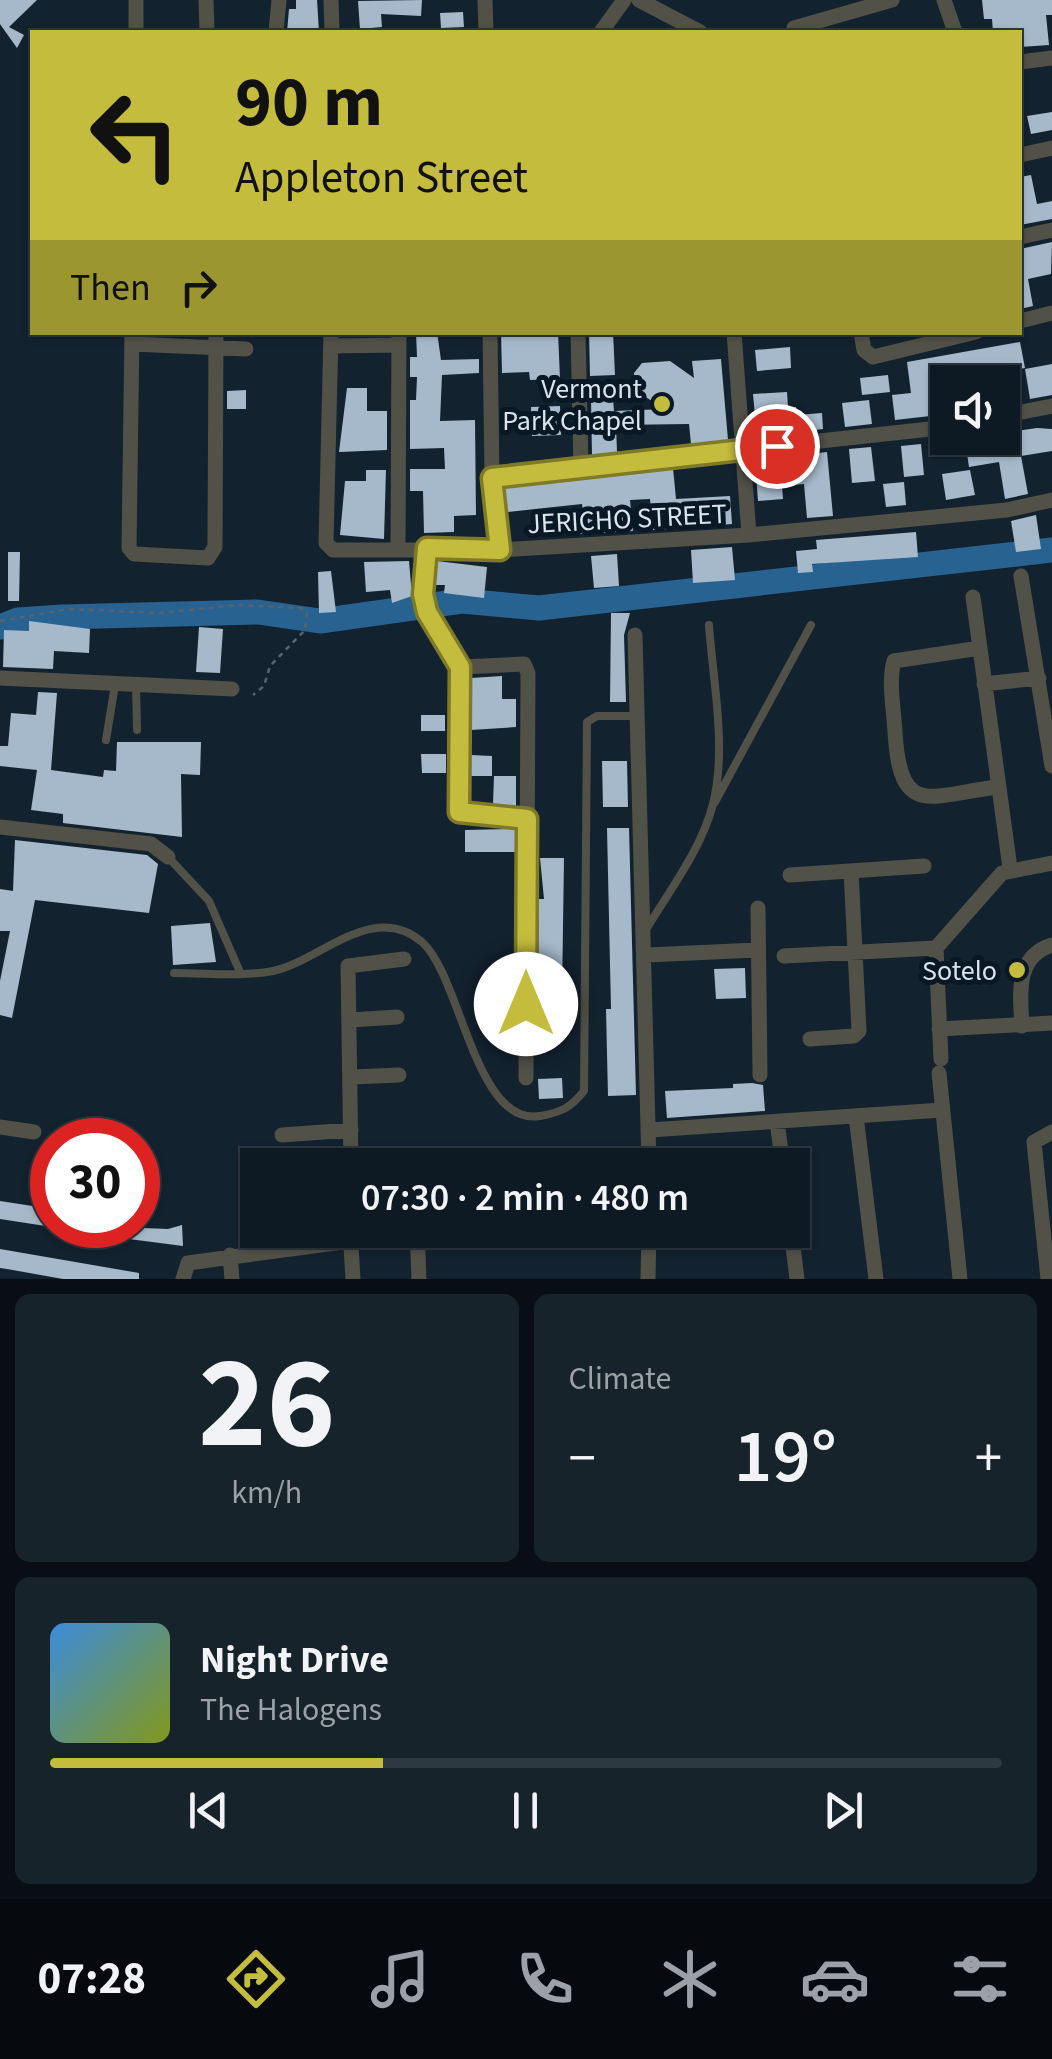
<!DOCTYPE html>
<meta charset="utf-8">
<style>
body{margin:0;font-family:"Source Sans 3",sans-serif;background:#17232b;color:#f1f3f6;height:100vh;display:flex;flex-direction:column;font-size:38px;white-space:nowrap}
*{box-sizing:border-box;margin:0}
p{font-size:32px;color:#9ba1a6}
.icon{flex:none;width:55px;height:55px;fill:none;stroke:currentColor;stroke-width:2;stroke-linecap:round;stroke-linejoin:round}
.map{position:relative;height:1279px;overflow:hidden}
.side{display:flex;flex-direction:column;gap:15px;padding:15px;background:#080e13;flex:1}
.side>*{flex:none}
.top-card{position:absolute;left:30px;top:30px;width:992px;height:305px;border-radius:0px;box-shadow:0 2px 8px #0004,0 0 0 2px #2e3841;background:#c4bc3d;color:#111;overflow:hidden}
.buttons{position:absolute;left:930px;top:365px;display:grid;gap:20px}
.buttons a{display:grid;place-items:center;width:90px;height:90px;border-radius:0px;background:#0e1a23;box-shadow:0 2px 8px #0004,0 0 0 2px #2e3841;font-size:50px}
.speed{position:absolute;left:30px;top:1118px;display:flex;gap:20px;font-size:50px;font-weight:700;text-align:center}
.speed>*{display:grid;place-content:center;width:130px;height:130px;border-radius:50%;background:#0e1a23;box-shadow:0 2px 8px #0004,0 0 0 2px #2e3841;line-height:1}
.speed .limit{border:15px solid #d22;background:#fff;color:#111}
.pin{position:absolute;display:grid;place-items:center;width:85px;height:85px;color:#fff;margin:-42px;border:5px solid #fff;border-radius:50%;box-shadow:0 2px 10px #0007}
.me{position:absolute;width:110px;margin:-55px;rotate:0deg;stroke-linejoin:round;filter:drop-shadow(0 0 8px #0008)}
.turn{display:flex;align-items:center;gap:35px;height:210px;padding:0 40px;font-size:45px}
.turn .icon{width:130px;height:130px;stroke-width:2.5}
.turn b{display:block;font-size:70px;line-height:85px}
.then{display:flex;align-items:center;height:95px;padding:0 40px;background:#0003;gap:20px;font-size:38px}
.big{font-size:75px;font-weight:600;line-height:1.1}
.side .widget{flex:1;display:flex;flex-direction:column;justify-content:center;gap:15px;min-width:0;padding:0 35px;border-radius:15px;background:#17232b}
.side .dial{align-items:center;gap:0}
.dial b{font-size:130px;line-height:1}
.song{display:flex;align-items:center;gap:30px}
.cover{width:120px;height:120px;border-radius:15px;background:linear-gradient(135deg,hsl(210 70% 55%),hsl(70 70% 35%))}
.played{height:10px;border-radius:5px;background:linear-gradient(90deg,#c4bc3d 35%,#2e3841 35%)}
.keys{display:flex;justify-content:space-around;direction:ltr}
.heat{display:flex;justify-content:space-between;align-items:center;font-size:55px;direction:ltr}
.side .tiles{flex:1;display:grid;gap:15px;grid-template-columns:1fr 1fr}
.widget:last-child{grid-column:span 2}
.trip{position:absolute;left:240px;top:1148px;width:570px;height:100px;border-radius:0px;background:#0e1a23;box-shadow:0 2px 8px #0004,0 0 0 2px #2e3841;font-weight:600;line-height:100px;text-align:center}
.tabs{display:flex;height:160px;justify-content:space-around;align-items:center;background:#060a0e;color:#9ba1a6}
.tabs .icon{width:70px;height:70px}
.tabs .on{color:#c4bc3d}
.tabs b{font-size:45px;color:#f1f3f6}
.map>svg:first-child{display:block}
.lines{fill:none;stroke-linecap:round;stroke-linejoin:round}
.river{stroke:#286290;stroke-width:25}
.building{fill:#a6b9cb}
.path{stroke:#576470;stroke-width:2.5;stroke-dasharray:5 5;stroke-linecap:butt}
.lane{stroke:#515148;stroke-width:8}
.street{stroke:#515148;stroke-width:15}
.route-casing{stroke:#7f7a28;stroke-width:25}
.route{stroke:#c4bc3d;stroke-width:18}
.poi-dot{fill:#c4bc3d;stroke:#091825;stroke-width:4}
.labels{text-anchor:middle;stroke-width:10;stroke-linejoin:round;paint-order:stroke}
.poi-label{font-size:28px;fill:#dae4ed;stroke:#091825;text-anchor:end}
.street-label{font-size:28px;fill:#dae4ed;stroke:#091825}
</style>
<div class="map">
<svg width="1052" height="1279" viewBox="0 0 1052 1279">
<rect width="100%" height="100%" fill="#13222f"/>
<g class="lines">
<path class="river" d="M0 627 18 620 62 617 258 612 320 621 462 601 539 608 1052 550"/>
</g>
<path class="building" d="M0 0H37L9 27 24 35 17 48 0 24Z
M296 0H317L319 32H287L289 9H296Z
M422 0 421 16 381 14 382 27 360 29 358 1Z
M982 0H1052V15H1046L1049 45 1020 47V32H993L992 19H984Z
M463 12 464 27 441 28 440 13Z
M1052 112V130L1031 134 1027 116Z
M1031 175 1037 204 1052 201V219L1020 225V177Z
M1052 242 1051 274 1028 279 1033 306 1020 309V249Z
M416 332H437L441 360 479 359V373L442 375 440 421 475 420 476 515 454 516V532L424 533 423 491H410V469H445L444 448 410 449V400H416L417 377H410V357H417Z
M501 332H558L560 379 530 380 529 372 502 373Z
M589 332H613L615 375 590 376Z
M1020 342 1025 368 1003 372 1005 382H948V414L895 420 892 395 911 393 907 362Z
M790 347 791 368 757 371 755 350Z
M721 359 728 440 691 444 689 424 616 425 617 452 592 455 591 400 613 399 614 411 666 409 635 391 634 373 642 363 670 361 694 378 692 361Z
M1052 364V395L1030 399 1025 369Z
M888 375 890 392 862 395 860 378Z
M347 388H367V411H387V450L339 452Z
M246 390V409H227V391Z
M787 392 788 407H796L797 415 822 413 823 429 757 437 753 394Z
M869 400 872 424 845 427 842 403Z
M560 406 561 435 532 436 531 407Z
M1037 428 1052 429V451L1021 456 1028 494 1005 499 999 462 969 467 965 440 992 438 993 445 1018 441 1016 431Z
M921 444 924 475 904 477 901 446Z
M871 447 875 481 852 483 849 449Z
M827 452 833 516 807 518 804 484 782 486 783 499 758 501 755 460Z
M673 468 676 499 730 496 732 524 653 530 650 499 630 500 633 531 562 535 561 529 585 527 582 504 507 512 504 487Z
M366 470H386L384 539 340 535 345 481H366Z
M970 470 975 495 946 500 942 474Z
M904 482 906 505 886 507 883 484Z
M1036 515 1041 549 1016 552 1011 521Z
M916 532 918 557 812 564 813 572 798 573 796 551 817 549 816 540Z
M732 547 735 580 693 583 691 550Z
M8 552H20L19 601H8Z
M617 554 619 586 594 588 591 556Z
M409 561 412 596 392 603 390 590 366 592 364 562Z
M437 561 487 567 484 598 444 593 445 585H435Z
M331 571 336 612 319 613 318 572Z
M611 613H630L624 635 626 702H610Z
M29 621 90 629 89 653 54 651 53 669 3 667 4 630 29 631Z
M199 627 223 629 220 673 196 672Z
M502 676V699H516V727L471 730V678Z
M38 692 57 693 51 770 103 777 104 770 116 771 117 742H201L200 775 181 774 182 837 63 823V814L31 810 37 770 0 766V746H8L11 713 36 715Z
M421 715H445V731H421Z
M421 754H446V773H422Z
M471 755 492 756V776H470Z
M602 761H627L628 807H603Z
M494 776H516V806L493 804Z
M607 828H629L636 1095 608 1096 606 1009H611Z
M516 829V852H465V830Z
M15 840 147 855 158 864 149 913 35 900 12 1018 0 1015V981L10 931H0V889L13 891Z
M540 858H564L562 995H538L539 899H544Z
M210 923 216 962 173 965 171 926Z
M745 968 746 998 716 999 714 969Z
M566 1019V1037H539V1020Z
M562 1078 563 1098 539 1099 538 1079Z
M752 1083 763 1085 765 1111 667 1118 665 1091 733 1088V1084Z
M0 1201 52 1209V1227L0 1219Z
M67 1225 168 1229 182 1225 183 1246 67 1231Z
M0 1249 139 1273V1279H63L7 1269 0 1268Z"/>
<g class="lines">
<path class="path" d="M0 621 69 609 159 613 238 605 301 608 307 613 305 630 270 666 264 686 253 695"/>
<path class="lane" d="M136 685 137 730
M106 740 115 685
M715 802 811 625
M168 857 209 901 240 972
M647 928C670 890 702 848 713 804 727 748 713 682 709 625
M174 973C206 973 243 977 273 971 320 961 373 900 422 942 461 976 475 1127 540 1116 562 1112 570 1108 584 1091L587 722 597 716H638"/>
<path class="street" d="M206 0 207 32
M331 0 332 32
M485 0 486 32
M639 0 700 32
M944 0 955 32
M794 28 892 0
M136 32V0
M276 32 279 0
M601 32 624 0
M1020 62 1052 58
M1020 155 1052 148
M1020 237 1052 230
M1020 321 1052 313
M132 332 129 548 134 554 208 558 215 547 216 332
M331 332 326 543 333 550H500L749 535 1007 510 1052 500
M490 332 492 477 500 550
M578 332 581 469
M734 332 749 535
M861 332 864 350 873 357 976 332
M132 344 246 349
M331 346 399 345
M1002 416 1052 406
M492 477 948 427
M398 547 399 332
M427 548 423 595 427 612 460 667 459 811 527 819
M1021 576 1052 766
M973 597 1010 868
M635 635 649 1165
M980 648 894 661C888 682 894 710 895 732 900 818 928 796 997 787
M460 667 524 664 528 673 526 1078
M0 678 232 689
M984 684 1039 678
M0 827 151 844 168 857
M790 875 924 866
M758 908 760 1075
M936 948 941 1059
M647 955 757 950
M784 956 936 948 1002 873 1052 863
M351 1020 397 1017
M1022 1026C1020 995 1015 956 1052 945
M939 1029 1052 1023
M810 1039 854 1036 859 1031 851 871
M939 1073 960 1279
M352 1077 399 1075
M856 1116 876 1279
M777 1122 783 1165
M0 1127 34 1132
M650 1130 942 1110
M282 1135 351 1130
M351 1165 348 966 404 959
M350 1230 353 1279
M417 1230 419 1279
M791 1230 797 1279
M648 1238 775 1230
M230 1255 232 1279
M183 1279 188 1263 350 1241
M648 1279 649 1230
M1048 1279 1034 1142 1052 1132"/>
</g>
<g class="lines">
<g class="route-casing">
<path id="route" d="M526 1004 527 819 459 812 460 667 427 612 423 594 427 548 500 550 492 478 777 446"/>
</g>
<use href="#route" class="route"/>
</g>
<g class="poi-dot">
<circle cx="662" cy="404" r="10"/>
<circle cx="1017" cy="970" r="10"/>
</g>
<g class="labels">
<g class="poi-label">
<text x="642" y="398">Vermont<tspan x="642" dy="32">Park Chapel</tspan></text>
<text x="997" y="980">Sotelo</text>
</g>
<g class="street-label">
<text transform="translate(627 518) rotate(-3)" y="10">JERICHO STREET</text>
</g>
</g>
</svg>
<div class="buttons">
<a><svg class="icon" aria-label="sound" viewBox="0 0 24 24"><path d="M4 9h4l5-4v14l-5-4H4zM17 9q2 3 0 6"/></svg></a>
</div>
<div class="speed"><div class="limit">30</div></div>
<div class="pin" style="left:777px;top:446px;background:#d93025"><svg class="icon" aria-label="arrive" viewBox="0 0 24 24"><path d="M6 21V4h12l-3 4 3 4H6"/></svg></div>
<svg class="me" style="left:526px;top:1004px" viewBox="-20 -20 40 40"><circle r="19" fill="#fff"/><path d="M0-13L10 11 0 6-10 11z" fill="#c4bc3d"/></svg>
<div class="trip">07:30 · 2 min · 480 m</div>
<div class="top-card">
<div class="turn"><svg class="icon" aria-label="left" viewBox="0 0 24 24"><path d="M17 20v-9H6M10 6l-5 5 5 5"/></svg><div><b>90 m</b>Appleton Street</div></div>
<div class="then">Then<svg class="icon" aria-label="right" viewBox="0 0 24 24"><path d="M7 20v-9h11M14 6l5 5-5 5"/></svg></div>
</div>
</div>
<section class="side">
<div class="tiles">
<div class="widget dial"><b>26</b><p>km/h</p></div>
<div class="widget"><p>Climate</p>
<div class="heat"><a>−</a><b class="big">19°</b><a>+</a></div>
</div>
<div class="widget">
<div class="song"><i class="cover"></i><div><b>Night Drive</b><p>The Halogens</p></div></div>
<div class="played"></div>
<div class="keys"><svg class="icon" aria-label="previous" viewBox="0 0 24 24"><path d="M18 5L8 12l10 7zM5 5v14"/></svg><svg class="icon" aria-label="pause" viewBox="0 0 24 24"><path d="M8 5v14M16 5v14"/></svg><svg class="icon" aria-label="next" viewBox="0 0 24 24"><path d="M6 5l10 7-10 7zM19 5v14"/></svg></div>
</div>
</div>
</section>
<nav class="tabs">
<b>07:28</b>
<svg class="icon on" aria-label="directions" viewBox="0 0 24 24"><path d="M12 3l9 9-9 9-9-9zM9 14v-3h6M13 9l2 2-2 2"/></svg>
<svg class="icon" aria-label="music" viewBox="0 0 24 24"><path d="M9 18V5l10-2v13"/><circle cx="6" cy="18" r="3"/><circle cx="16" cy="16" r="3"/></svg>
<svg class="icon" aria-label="phone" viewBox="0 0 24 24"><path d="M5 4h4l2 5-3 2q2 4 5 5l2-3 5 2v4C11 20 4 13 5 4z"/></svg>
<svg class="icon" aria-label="climate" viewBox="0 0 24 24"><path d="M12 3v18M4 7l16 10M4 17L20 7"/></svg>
<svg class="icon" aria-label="car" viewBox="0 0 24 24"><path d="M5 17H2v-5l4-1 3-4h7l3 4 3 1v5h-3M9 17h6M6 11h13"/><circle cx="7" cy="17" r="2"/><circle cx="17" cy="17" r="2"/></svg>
<svg class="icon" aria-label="filters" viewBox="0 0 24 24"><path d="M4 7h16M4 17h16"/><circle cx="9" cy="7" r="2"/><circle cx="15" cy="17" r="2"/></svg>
</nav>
